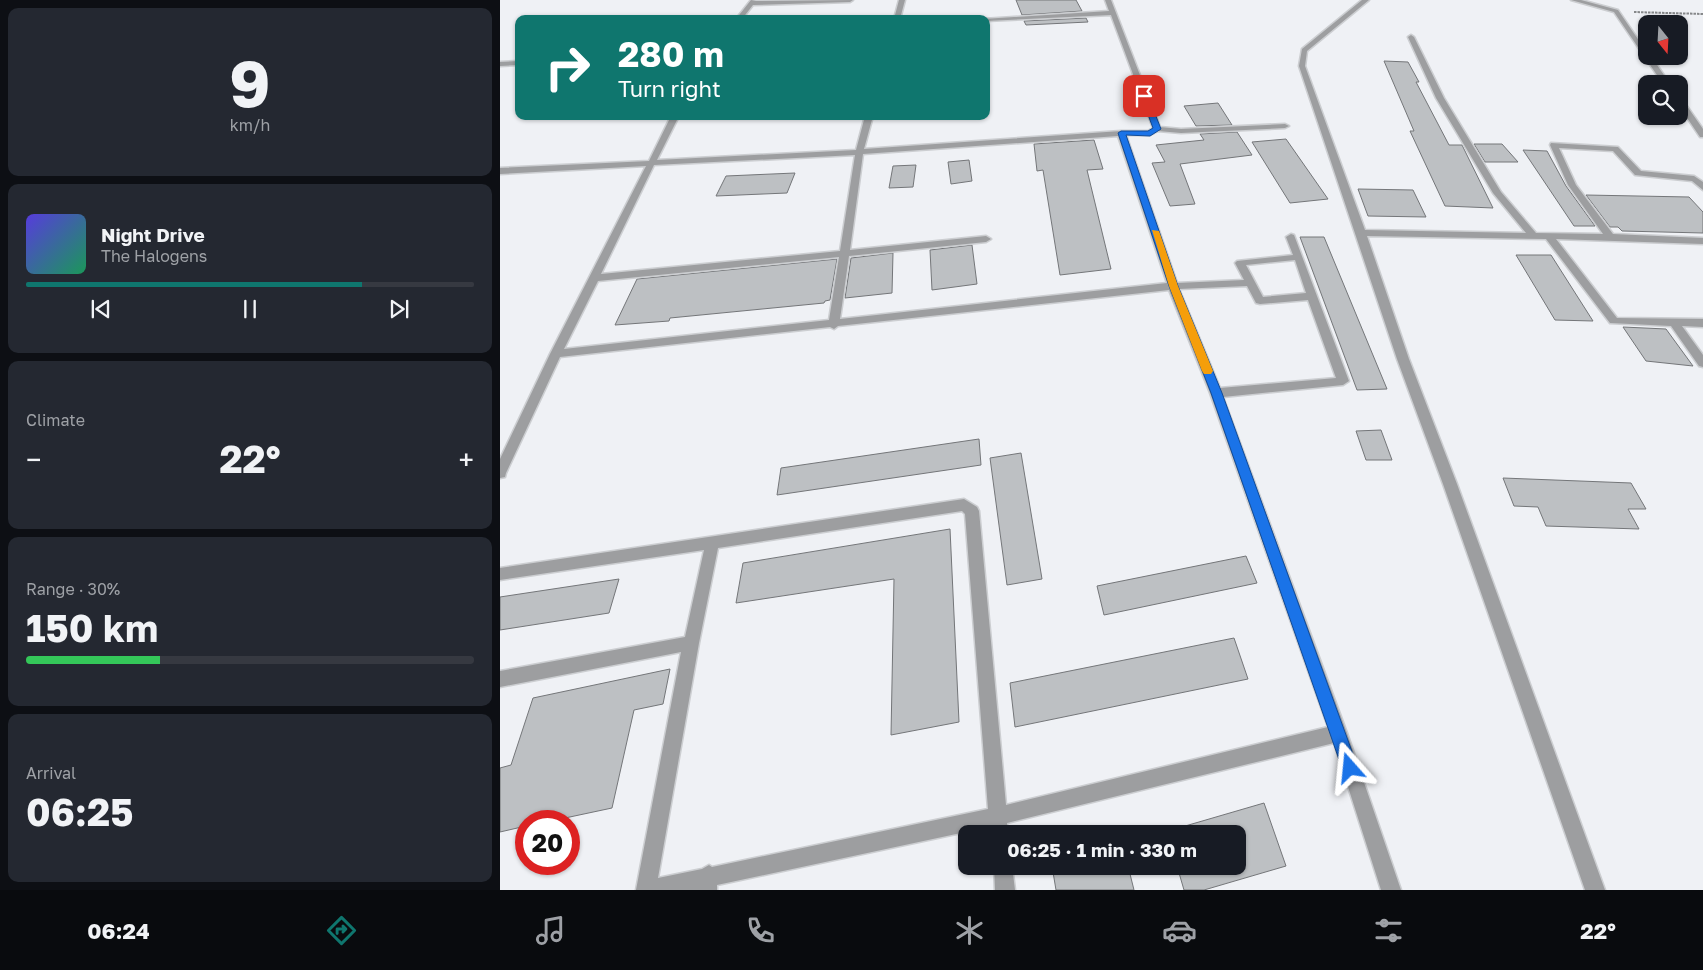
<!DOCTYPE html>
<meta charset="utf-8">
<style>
body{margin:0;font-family:"Golos Text",sans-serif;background:#242831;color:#f1f3f6;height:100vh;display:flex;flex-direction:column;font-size:19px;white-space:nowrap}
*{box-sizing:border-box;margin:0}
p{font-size:16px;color:#9ea1a6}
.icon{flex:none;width:28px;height:28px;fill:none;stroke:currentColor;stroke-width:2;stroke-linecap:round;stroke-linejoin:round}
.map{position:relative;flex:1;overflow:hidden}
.side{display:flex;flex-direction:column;gap:8px;padding:8px;background:#0d0f14;width:500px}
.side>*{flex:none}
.hud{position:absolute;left:15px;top:15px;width:475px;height:105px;border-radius:10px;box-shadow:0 1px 4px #0004;background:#0f766e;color:#fff;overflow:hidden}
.needle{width:32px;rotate:162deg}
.fabs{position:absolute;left:1138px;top:15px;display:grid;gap:10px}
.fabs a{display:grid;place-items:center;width:50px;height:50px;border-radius:10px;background:#171b24;box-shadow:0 1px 4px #0004;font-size:25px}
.speed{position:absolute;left:15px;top:810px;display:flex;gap:10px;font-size:25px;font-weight:700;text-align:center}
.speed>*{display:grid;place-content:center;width:65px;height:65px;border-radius:50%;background:#171b24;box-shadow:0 1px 4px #0004;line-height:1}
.speed .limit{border:8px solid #d22;background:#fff;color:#111}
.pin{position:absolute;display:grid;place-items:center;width:42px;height:42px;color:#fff;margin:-21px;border-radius:10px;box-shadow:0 2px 8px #0006}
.me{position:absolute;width:55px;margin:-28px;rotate:342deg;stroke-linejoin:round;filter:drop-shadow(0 0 4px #0008)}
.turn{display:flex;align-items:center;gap:18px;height:105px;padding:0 20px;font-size:22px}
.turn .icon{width:65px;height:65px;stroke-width:2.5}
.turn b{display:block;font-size:35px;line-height:42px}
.big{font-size:38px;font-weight:700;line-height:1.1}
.side .widget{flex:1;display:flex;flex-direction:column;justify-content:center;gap:8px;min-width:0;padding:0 18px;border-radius:10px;background:#242831}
.side .dial{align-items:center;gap:0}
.dial b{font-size:65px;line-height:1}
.song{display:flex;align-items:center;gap:15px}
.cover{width:60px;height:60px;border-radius:8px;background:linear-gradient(135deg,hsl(250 70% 55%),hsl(150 70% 35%))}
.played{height:5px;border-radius:2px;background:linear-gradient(90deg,#0f766e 75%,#363941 75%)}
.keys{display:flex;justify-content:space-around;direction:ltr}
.heat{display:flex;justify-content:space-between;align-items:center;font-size:28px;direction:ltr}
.charge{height:8px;border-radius:4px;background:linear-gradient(90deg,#34c759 30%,#363941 0)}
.trip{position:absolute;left:458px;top:825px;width:288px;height:50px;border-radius:10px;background:#171b24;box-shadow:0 1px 4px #0004;font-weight:700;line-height:50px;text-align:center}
.menu{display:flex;height:80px;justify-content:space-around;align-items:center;background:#090b0e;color:#9ea1a6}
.menu .icon{width:35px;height:35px}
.menu .active{color:#0f766e}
.menu b{font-size:22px;color:#f1f3f6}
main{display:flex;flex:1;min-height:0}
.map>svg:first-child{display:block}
.building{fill:#bdc0c3;stroke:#747679}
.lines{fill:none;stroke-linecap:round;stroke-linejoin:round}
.minor-casing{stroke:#ccced1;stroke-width:3}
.path{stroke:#86888a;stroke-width:2;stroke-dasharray:2.5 1;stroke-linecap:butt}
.minor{fill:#9d9ea0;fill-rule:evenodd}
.route{fill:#1a73e8;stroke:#114b97}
.slow{fill:#f59e0b}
</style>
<main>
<section class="side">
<div class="widget dial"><b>9</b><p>km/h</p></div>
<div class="widget">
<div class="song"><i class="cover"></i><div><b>Night Drive</b><p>The Halogens</p></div></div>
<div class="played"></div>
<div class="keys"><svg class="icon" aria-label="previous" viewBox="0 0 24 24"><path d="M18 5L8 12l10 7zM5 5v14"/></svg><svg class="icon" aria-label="pause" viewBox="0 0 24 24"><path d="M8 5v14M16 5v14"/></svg><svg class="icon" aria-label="next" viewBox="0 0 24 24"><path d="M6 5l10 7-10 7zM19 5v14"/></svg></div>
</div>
<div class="widget"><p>Climate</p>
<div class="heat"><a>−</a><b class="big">22°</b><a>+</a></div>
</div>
<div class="widget"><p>Range · 30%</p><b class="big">150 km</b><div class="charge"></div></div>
<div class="widget"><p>Arrival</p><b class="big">06:25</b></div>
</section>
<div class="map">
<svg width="1203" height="890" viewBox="0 0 1203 890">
<rect width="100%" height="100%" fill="#eff1f5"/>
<path class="building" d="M516 0H576L582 11 522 15Z
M586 18 588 22 526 25 524 21Z
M884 61 908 62 919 82H916L949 145H962L993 208 945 206 910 131H914Z
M718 103 732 125 696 126 684 106Z
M737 132 752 155 680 164 695 204 670 206 652 163 665 162 656 145 704 140 700 134Z
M786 139 828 199 790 203 752 142Z
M594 140 603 169 587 170 611 269 560 275 543 170 537 171 534 144Z
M974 144H1002L1018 162H985Z
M1023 150 1047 151 1066 186 1095 226H1074Z
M469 160 472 181 451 184 448 162Z
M416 165 413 187 389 188 393 166Z
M295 173 287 193 216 196 226 176Z
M858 189 913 190 926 217 868 216Z
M1086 195 1189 197 1203 212V233L1122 231 1118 227H1110Z
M800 237H824L887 389 857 390Z
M472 245 477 284 432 290 430 250Z
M393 253 392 293 345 298 351 258Z
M1016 255H1051L1093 321 1055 320Z
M337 259 330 300 325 301 324 303 170 318 169 321 115 325 137 279Z
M1123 327 1166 329 1193 366 1146 361Z
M881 430 892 460H866L856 431Z
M479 439 481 465 277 495 281 468Z
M521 453 542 579 507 585 490 458Z
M1003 478 1131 483 1146 509H1128L1139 529 1046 526 1038 507 1014 506Z
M450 529 459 722 391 735 394 579 236 603 243 563Z
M746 556 757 583 604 615 597 586Z
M119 579 109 613 0 630V597Z
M734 638 748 679 515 727 510 683Z
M170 669 163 704 134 710 112 808 51 821H26V826L0 832V768L11 765 33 698Z
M764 803 786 866 704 890H684L677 866H736V834H669L668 831Z
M552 866H628L634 890H556Z"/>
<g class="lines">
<g class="minor-casing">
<path id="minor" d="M251 0 256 1 353 0 350 2 253 5 242 19H236Z
M399 0H405L400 19H394Z
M605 0H611L660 127 681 129 785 124 789 126 785 128 681 133 658 131 650 135H626L677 283 744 280 735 263 737 261 793 255 786 237 791 234 794 235 849 381 843 385 723 397 847 733 901 890H881L834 743 507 823 508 834H490L489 827 217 885V890H136L181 652 0 687V671L185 637 204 550 0 580V568L464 499 477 507 479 511 506 805 828 727 710 393 669 290 338 326 334 329 330 327 60 357 6 473 5 477 0 478V459L50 354 146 166 0 174V168L149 161 171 116H179L157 160 356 150 365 116H373L364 149 621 131H648L653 128 611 15 486 21V19H483L609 11ZM618 136 667 283 340 319 349 256 486 242 491 239 486 236 350 250 363 154ZM355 155 340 251 101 274 154 165ZM339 257 329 320 64 349 98 281ZM795 260 806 293 763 297 746 265ZM747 286 756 303 760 304 808 300 836 378 720 388 679 289ZM462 511 465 514 488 809 212 867 209 865 202 869 158 878 199 643 218 548Z
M862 0H869L807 51 805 66 865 230 1026 233 993 193 936 98 908 37 911 35 914 37 944 98 1001 192 1036 233 1103 234 1068 185 1050 145 1051 143 1118 147 1141 171 1194 176 1203 182V190L1192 181 1135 175 1113 151 1059 148 1076 185 1113 234 1203 238V244L1056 239 1117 318 1203 319V327L1182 326 1203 355V367L1199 366 1171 326 1110 323 1046 239 867 236 909 359 957 484 1105 890H1085L943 484 897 359 799 66 802 49Z
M1071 0H1081L1118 10 1146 51V56H1151L1170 84H1163L1114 12Z
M19 61V65L0 66V62Z
M1179 99H1182L1203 129V137H1200L1179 106Z
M494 866H512L515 890H495Z"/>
</g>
<path class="path" d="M1134 12 1203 14"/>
<use href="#minor" class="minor"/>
</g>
<path class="route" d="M644 94 648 96 661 129 650 136 626 135 678 286 722 393 858 768 856 773 850 776 845 773 842 768 711 393 669 286 618 133 621 131H648L653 128 641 96Z"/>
<path class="slow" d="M652 230 659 231 678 286 713 371 711 374H704L702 371 669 286Z"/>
</svg>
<div class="fabs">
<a><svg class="needle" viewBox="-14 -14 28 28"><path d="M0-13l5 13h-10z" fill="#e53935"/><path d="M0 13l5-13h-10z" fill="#9ea1a6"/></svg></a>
<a><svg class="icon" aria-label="search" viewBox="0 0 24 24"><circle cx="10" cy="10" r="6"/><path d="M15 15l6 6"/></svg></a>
</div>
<div class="speed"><div class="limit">20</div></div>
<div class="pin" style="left:644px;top:96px;background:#d93025"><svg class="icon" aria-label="arrive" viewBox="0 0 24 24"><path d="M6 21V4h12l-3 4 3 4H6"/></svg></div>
<svg class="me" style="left:850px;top:768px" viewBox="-20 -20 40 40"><path d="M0-17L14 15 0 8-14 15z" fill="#1a73e8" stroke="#fff" stroke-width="4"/></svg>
<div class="trip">06:25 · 1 min · 330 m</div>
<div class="hud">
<div class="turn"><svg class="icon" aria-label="right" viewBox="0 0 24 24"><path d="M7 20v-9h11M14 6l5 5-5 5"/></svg><div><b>280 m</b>Turn right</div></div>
</div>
</div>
</main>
<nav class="menu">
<b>06:24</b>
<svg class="icon active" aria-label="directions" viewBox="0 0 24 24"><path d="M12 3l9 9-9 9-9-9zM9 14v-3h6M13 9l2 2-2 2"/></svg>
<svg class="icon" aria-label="music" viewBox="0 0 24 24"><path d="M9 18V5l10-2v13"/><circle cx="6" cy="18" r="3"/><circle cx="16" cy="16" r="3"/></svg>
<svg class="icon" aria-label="phone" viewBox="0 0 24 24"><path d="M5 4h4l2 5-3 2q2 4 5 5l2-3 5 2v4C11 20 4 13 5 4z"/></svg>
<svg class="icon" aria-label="climate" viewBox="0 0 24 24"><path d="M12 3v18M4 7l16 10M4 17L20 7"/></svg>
<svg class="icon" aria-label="car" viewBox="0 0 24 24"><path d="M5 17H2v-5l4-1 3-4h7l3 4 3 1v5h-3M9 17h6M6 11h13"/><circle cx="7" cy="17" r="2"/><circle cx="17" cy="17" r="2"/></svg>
<svg class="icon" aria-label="filters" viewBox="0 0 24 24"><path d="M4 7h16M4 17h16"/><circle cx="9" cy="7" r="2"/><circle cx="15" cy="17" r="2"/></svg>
<b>22°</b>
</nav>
